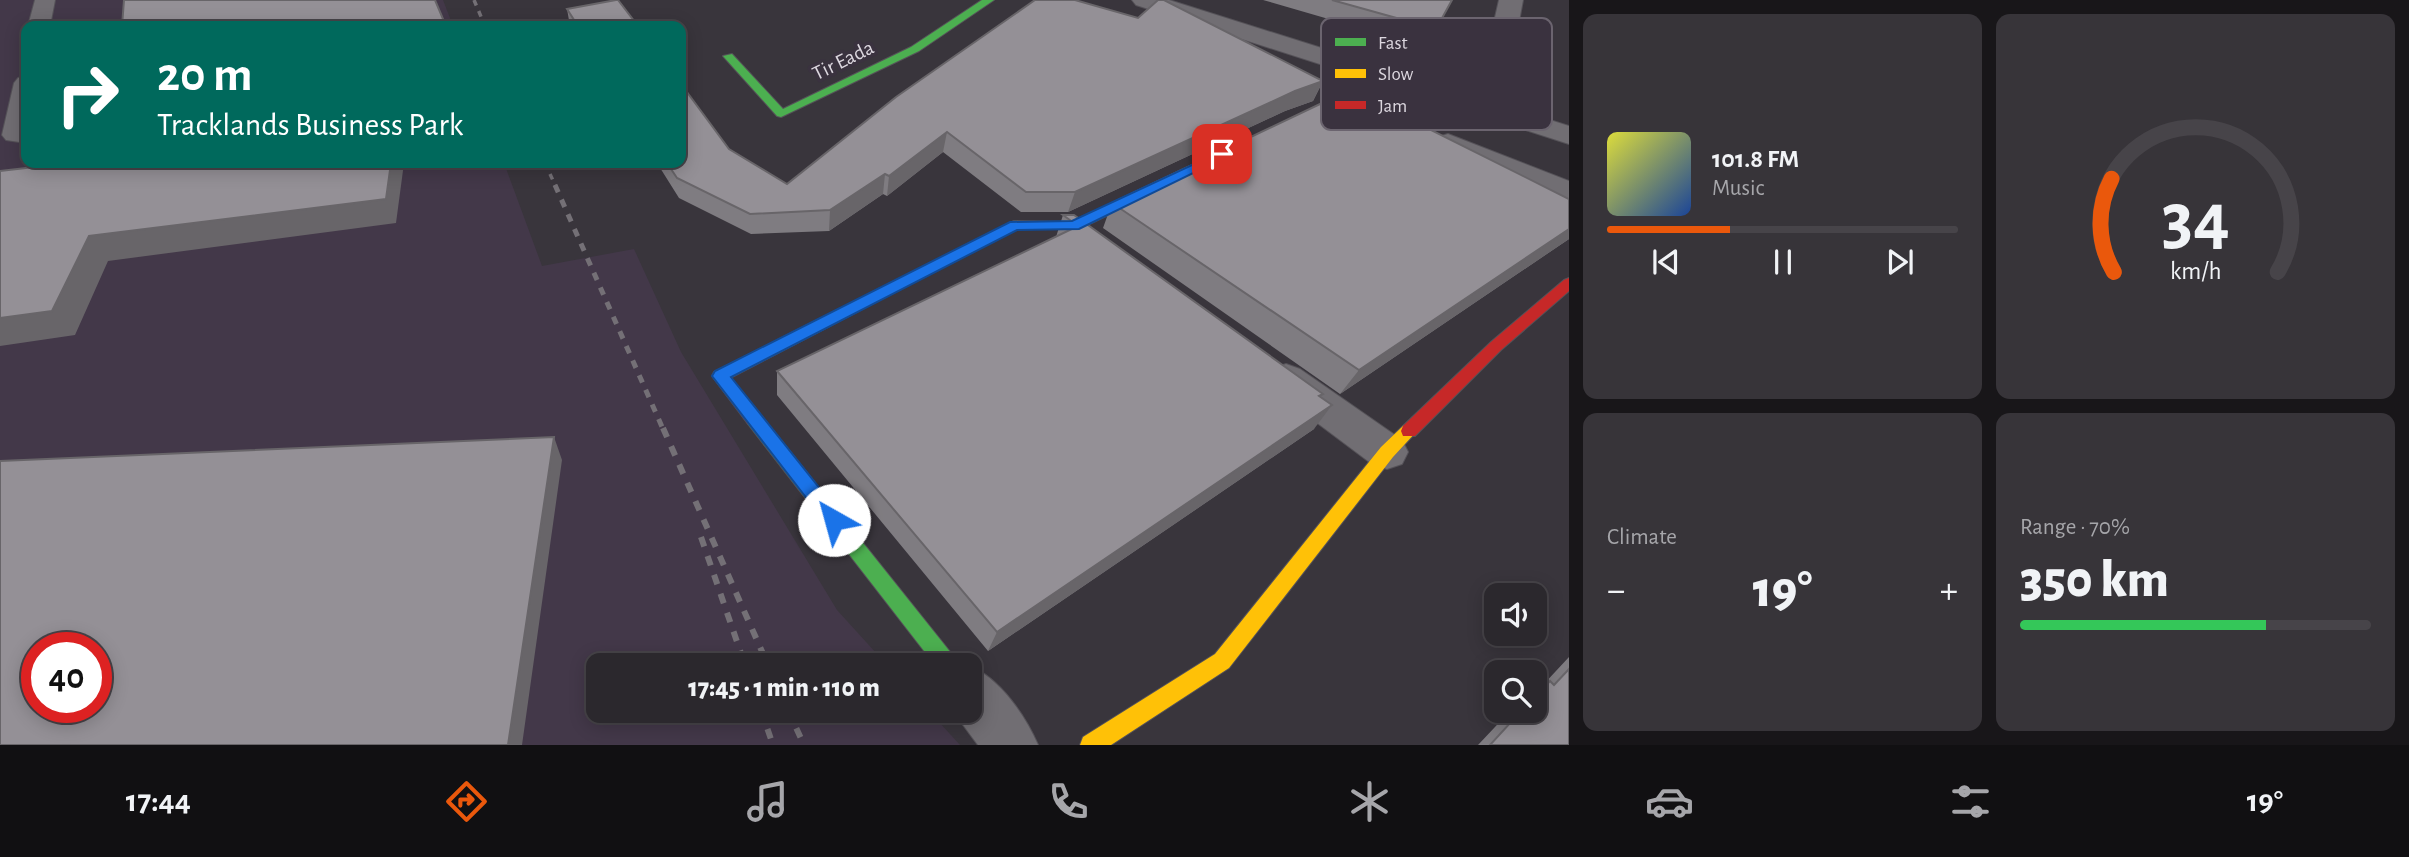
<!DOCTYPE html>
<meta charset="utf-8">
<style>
body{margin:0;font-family:"Alegreya Sans",sans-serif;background:#373439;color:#f1f3f6;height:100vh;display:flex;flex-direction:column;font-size:26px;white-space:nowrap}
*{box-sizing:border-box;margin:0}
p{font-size:23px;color:#a6a6aa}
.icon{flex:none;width:38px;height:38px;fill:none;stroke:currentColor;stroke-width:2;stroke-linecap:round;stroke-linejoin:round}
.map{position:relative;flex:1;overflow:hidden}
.sheet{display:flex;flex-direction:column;gap:14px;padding:14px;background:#181619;width:840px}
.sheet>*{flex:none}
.hud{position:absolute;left:21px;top:21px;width:665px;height:147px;border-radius:14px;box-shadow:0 4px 18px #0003,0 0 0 2px #474449;background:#00695c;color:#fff;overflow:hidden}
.tools{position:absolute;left:1484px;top:583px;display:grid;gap:14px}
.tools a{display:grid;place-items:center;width:63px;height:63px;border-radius:14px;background:#2b282d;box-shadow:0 4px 18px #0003,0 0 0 2px #474449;font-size:35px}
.speed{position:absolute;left:21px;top:632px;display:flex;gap:14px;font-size:35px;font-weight:700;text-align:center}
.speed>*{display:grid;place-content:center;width:91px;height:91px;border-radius:50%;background:#2b282d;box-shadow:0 4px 18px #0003,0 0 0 2px #474449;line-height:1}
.speed .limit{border:10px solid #d22;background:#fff;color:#111}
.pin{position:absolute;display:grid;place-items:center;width:60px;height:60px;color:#fff;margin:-30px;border-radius:14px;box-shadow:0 4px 10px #0006}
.me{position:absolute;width:77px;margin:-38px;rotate:322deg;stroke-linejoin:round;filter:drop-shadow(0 0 5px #0008)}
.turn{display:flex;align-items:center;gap:24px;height:147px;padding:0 21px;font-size:32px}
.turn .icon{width:91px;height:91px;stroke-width:2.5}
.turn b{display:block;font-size:49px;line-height:60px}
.big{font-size:52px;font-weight:800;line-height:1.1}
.sheet .tile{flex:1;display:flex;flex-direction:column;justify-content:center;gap:10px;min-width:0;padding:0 24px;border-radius:14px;background:#373439}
.sheet .dial{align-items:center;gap:0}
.dial svg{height:182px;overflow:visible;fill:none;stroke:#474449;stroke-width:7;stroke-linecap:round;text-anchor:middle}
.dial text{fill:#f1f3f6;stroke:none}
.song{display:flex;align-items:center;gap:21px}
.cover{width:84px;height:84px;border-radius:10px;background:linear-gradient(135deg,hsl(60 70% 55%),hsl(220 70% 35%))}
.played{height:7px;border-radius:4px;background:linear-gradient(90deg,#ea580c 35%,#474449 35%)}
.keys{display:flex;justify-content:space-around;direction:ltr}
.heat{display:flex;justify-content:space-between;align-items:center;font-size:38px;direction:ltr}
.charge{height:10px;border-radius:5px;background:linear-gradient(90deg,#34c759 70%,#474449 0)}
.sheet .tiles{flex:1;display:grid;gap:14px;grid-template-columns:repeat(2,1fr)}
.trip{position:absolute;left:586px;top:653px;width:396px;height:70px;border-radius:14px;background:#2b282d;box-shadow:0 4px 18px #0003,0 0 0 2px #474449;font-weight:800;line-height:70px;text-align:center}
.dock{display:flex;height:112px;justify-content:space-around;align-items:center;background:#111012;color:#a6a6aa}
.dock .icon{width:49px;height:49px}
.dock .selected{color:#ea580c}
.dock b{font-size:32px;color:#f1f3f6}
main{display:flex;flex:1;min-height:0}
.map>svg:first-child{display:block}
.built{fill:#433849;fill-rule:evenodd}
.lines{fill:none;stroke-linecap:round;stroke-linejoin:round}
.lane-casing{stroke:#555258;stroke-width:2}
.street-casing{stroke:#555258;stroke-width:2}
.fast-casing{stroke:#555258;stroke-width:2}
.slow-casing{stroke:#555258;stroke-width:2}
.jam-casing{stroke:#555258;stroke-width:2}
.lane{fill:#716e73;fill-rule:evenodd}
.street{fill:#716e73;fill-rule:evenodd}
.fast{fill:#4caf50;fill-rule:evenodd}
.slow{fill:#ffc107;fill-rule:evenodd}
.jam{fill:#c62828;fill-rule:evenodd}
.rail-far2{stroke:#747076;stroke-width:3.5;stroke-dasharray:6 6;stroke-linecap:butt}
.rail-far1{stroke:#747076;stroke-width:5;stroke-dasharray:8 8;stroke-linecap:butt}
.rail{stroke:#747076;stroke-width:6;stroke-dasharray:10 10;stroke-linecap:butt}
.wall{fill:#7f7c81}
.shaded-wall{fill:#686569}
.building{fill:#949096;stroke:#686569;stroke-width:2;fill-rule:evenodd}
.route{fill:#1a73e8;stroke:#114b97;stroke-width:2}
.labels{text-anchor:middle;stroke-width:7;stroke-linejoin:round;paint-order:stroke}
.far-street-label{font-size:21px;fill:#dcd7df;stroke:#3a323f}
.key{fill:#3a323f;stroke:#6b646f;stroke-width:2}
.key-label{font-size:19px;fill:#dcd7df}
</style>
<main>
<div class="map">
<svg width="1569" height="745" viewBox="0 0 1569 745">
<rect width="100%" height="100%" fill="#39353c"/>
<path class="built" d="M0 0H443L453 26H26V163H504L542 266 634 249 681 352 837 610 887 665H598V710L929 711 960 745H0ZM37 648H96V707H37Z"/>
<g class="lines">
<g class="lane-casing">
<path id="lane" d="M35 0H55L50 26H28Z
M26 76V143L6 140 2 135 14 83 18 78Z"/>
</g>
<g class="street-casing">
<path id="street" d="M1132 0H1169L1458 91 1488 48 1499 0H1523L1514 48 1481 98 1569 126V144L1136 5Z
M1448 134 1569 181V202L1438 149 1433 143 1438 137Z
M1286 364 1300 369 1402 440 1408 452 1402 464 1387 469 1372 464 1272 389 1267 379 1272 369Z
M970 666C1000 679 1025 715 1038 745H978L952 710H970Z"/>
</g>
<g class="fast-casing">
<path id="fast" d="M982 0H994L919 51 781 117 777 116 723 56 732 54 783 109 911 47Z
M1155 183 1161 187 1160 190 1079 229H1016L985 245H975L973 242 1014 221 1072 222Z
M754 412 760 414 955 658 958 665H935L748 424 746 419 748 414Z"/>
</g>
<g class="slow-casing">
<path id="slow" d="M1386 75 1396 77 1350 104 1311 116 1305 113 1342 100Z
M1409 424 1415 426 1417 431 1393 457 1229 668 1111 745H1080L1083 737 1215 654 1381 447 1403 426Z"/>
</g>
<g class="jam-casing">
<path id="jam" d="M980 238 985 239 987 242 985 245 730 378 760 414 762 419 760 424H748L712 376 714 372Z
M1569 278V291L1501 350 1415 436H1403L1401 431 1403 426 1491 342 1564 280Z"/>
</g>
<use href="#lane" class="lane"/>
<use href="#street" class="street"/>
<use href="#fast" class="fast"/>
<use href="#slow" class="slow"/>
<use href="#jam" class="jam"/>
<path class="rail-far2" d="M474 0 485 26
M545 163 556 187"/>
<path class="rail-far1" d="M555 185 663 429"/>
<path class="rail" d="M663 428 768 665
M701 537 745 665
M761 710 773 745
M788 710 804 745"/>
</g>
<path class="wall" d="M1263 0H1452L1425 47Z
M567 9 638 26H570Z
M1323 81 1313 101 1285 111 1068 212H1021L943 152 887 196 883 194 829 231 751 234 679 198 657 163H681L729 149 787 184 896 97Z
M1569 199V239L1340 394 1103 228 1112 203Z
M1063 215 1323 394 1320 397 1314 429 988 651 777 395V371L1056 237Z
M1569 657V745H1478L1511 710H1535V690L1542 686Z"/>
<path class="shaded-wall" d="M1323 81 1313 101 1285 111 1068 212 1075 192 1295 91Z
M947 132 943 152 887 196 889 176Z
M391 163H404L396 223 108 261 75 335 0 346V318L89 236Z
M885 174 883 194 829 231 830 210Z
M1569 229V239L1340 394 1359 370Z
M1332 405 1314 429 988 651 997 632Z
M554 437 562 460 522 745H508Z"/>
<path class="building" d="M124 0H435L446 26H122Z
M616 0H618L638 26H578L567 9Z
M1035 0H1075L1138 18 1158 0H1164L1323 81 1295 91 1075 192H1026L947 132 889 176 885 174 830 210 750 214 677 178 667 163H681V84L729 149 787 184 896 97Z
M1332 0H1452L1436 29Z
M1355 92 1569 199V229L1359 370 1112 203 1320 104Z
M69 163H391L386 199 89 236 52 311 0 318V171Z
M1063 215H1074L1323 394 1319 396 1332 405 997 632 777 371 1078 226Z
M554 437 508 745H0V461ZM37 648H96V707H37Z
M1569 669V745H1490L1522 710H1535V697L1550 681 1554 685Z"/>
<path class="route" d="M1222 151 1226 152V157L1079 229 1017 230 731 377 841 515 843 520 841 526 834 528 828 526 712 376 715 371 1010 222 1072 221Z"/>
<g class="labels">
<g class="far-street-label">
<text transform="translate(843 60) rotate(-26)" y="7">Tir Eada</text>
</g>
</g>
<rect x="1321" y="18" width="231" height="112" rx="10" class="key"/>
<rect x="1335" y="38" width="31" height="8" fill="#4caf50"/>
<rect x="1335" y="69" width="31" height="9" fill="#ffc107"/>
<rect x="1335" y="101" width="31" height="8" fill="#c62828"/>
<g class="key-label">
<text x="1378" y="49">Fast</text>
<text x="1378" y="80">Slow</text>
<text x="1378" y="112">Jam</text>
</g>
</svg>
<div class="tools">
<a><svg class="icon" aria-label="sound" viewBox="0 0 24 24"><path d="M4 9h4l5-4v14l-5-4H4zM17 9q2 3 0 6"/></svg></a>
<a><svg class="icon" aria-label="search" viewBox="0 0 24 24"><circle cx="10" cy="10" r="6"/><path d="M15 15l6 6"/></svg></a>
</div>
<div class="speed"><div class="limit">40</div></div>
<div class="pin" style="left:1222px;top:154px;background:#d93025"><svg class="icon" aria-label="arrive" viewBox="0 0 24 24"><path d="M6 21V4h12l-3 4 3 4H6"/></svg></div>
<svg class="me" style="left:834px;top:520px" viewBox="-20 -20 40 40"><circle r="19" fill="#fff"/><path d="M0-13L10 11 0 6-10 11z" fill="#1a73e8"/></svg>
<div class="trip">17:45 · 1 min · 110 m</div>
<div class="hud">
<div class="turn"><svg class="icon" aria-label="right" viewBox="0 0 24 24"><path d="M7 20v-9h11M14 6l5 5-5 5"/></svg><div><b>20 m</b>Tracklands Business Park</div></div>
</div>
</div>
<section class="sheet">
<div class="tiles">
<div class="tile">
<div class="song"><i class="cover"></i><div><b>101.8 FM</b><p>Music</p></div></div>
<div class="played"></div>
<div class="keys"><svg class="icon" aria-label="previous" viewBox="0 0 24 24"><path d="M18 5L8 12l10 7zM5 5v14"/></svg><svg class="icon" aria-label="pause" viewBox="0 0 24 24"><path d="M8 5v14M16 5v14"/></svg><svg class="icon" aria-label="next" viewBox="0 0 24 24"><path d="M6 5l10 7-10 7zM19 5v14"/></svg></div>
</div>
<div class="tile dial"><svg viewBox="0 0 100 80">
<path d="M14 69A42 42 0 1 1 86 69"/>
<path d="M14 69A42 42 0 0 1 13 28" stroke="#ea580c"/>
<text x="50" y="56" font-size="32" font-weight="700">34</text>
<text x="50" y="72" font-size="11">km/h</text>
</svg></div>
<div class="tile"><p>Climate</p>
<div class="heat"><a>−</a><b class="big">19°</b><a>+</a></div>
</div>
<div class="tile"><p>Range · 70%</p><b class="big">350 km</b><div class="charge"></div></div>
</div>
</section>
</main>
<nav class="dock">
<b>17:44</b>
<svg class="icon selected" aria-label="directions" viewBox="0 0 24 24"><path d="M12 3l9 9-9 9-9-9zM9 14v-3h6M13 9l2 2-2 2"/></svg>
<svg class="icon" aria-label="music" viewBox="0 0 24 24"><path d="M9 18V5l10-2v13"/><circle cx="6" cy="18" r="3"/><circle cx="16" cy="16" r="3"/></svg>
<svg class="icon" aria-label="phone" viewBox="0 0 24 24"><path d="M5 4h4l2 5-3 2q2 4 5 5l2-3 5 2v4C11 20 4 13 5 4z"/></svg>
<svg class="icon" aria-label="climate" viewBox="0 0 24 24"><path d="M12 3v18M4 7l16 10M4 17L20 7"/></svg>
<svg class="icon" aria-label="car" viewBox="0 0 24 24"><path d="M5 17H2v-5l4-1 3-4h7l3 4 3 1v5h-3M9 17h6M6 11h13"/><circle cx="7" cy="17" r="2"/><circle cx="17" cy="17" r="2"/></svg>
<svg class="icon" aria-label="filters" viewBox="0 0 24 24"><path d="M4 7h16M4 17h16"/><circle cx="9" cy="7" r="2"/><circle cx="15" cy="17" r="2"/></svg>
<b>19°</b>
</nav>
